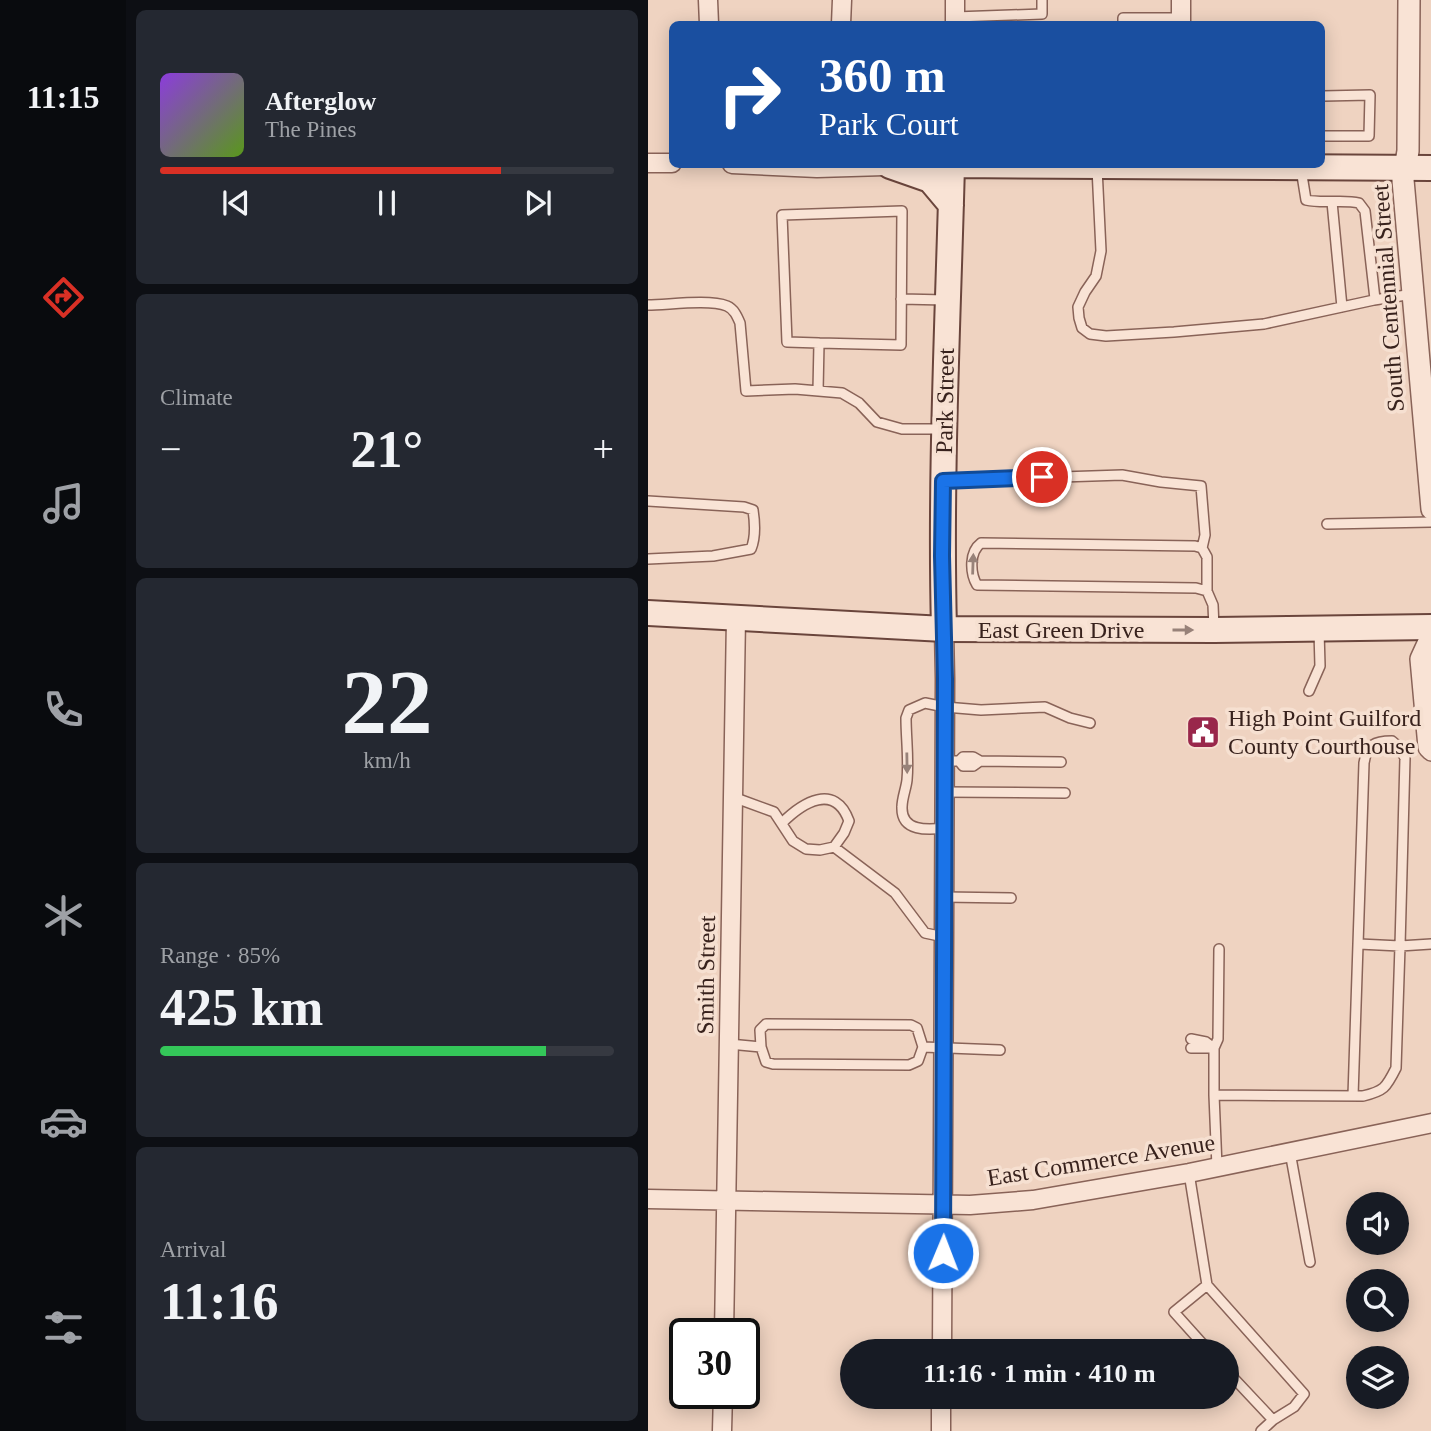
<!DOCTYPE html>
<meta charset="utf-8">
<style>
body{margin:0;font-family:Georgia,serif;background:#242831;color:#f1f3f6;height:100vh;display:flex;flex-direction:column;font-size:26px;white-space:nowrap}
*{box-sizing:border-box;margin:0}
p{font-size:23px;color:#9ea1a6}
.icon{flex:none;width:38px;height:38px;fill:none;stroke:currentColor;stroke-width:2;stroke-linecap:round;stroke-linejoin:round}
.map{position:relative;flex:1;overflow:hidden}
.sheet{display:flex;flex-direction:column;gap:10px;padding:10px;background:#0d0f14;width:522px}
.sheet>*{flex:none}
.banner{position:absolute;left:21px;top:21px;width:656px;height:147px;border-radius:10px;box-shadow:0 4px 18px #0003;background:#1a4fa0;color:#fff;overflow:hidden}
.buttons{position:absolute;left:698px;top:1192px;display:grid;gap:14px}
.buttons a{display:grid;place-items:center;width:63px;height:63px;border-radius:50%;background:#171b24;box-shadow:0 4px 18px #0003;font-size:35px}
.speed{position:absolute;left:21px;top:1318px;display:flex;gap:14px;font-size:35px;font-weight:700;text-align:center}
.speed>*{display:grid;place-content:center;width:91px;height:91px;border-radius:50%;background:#171b24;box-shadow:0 4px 18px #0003;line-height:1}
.speed .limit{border:4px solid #111;border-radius:10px;background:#fff;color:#111}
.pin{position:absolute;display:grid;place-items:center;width:60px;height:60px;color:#fff;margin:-30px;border:4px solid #fff;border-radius:50%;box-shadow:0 2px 7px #0007}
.me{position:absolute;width:77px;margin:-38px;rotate:1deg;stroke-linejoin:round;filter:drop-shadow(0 0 5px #0008)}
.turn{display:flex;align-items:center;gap:24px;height:147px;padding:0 35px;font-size:32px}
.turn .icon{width:91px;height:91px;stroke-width:2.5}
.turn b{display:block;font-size:49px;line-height:60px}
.big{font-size:52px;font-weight:600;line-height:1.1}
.sheet .tile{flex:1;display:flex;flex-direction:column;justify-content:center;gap:10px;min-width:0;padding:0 24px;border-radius:10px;background:#242831}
.sheet .dial{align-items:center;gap:0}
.dial b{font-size:91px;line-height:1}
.song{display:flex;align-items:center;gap:21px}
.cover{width:84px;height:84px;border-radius:10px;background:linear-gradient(135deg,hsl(270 70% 55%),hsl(90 70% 35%))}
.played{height:7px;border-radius:4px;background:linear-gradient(90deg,#d93025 75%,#363941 75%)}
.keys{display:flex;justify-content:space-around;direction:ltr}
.heat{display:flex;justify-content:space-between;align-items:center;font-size:38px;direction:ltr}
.charge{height:10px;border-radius:5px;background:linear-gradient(90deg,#34c759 85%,#363941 0)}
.trip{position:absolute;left:192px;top:1339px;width:399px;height:70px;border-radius:35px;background:#171b24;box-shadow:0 4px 18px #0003;font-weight:600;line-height:70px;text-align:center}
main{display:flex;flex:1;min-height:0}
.tab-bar{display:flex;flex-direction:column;width:126px;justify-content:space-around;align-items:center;background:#090b0e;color:#9ea1a6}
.tab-bar .icon{width:49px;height:49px}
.tab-bar .current{color:#d93025}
.tab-bar b{font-size:32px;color:#f1f3f6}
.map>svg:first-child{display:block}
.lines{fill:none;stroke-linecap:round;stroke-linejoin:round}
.service-casing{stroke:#896358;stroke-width:12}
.minor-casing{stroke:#896358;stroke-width:21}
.tertiary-casing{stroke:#896358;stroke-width:24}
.secondary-casing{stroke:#6a453c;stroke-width:28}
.service{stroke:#f9e3d5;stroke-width:9}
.minor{stroke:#f9e3d5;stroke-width:18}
.tertiary{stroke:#f9e3d5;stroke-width:21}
.secondary{stroke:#f9e3d5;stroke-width:24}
.oneway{fill:#988279}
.route-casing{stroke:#114b97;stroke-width:18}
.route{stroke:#1a73e8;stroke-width:12}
.labels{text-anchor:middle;stroke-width:7;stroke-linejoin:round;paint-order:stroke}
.street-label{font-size:24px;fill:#38221d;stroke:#f6e0d1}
.poi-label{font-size:24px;fill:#38221d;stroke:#f6e0d1;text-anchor:start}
</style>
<main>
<nav class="tab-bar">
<b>11:15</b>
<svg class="icon current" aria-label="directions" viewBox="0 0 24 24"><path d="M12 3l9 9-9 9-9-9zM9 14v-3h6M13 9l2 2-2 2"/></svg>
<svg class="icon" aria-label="music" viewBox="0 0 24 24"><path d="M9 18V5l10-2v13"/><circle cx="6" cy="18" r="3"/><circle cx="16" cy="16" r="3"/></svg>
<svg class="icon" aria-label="phone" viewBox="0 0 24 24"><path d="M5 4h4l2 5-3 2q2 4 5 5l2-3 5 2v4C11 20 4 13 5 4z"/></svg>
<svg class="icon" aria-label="climate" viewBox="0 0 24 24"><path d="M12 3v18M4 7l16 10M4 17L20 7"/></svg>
<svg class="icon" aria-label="car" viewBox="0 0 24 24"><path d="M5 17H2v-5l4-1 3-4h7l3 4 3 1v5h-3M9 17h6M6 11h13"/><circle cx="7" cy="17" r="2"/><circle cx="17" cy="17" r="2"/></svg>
<svg class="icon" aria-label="filters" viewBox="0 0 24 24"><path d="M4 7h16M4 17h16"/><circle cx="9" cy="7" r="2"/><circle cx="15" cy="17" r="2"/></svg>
</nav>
<section class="sheet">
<div class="tile">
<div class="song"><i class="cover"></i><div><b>Afterglow</b><p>The Pines</p></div></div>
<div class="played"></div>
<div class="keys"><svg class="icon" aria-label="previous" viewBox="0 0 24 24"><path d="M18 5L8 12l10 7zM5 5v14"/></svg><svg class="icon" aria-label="pause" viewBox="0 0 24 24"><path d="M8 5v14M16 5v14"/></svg><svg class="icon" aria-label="next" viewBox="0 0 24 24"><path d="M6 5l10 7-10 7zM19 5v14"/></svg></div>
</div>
<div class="tile"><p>Climate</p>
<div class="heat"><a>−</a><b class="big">21°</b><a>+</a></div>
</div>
<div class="tile dial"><b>22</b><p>km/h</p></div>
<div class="tile"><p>Range · 85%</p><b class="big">425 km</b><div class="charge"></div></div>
<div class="tile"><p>Arrival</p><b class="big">11:16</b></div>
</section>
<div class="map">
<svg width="784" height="1431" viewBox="0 0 784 1431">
<rect width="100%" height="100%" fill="#efd3c1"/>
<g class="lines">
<g class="service-casing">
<path id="service" d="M307 17 394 14V0
M475 24V18H533
M674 136H721L722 95 675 96
M449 168 453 251 448 276 437 292 430 307 431 318 434 328 442 334 458 336 526 332 616 324 726 300 765 294
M653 169 658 200C676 204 695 199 711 203L717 211 727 299
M684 202 694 307
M253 299 298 300
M0 305C20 305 61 299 79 306 86 309 89 316 92 323L98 391 147 389 194 393 211 403 229 422 254 429H294
M170 391 171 343 139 342 134 215 254 211 253 345 171 343
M297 481 474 475 513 482 553 486 557 535 554 548
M0 501 96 507 105 510C107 523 108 537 103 549L65 556 0 559
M679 524 784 522
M559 591 548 588 329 585C322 573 321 552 333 543L547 546 554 548 559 557V591L565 605 566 628
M661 691 672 666 671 631
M297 761H311L315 757H325L332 761 325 766H315L311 761
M332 761 413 762
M297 792 417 793
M85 797 126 812 145 841 158 849 172 850 186 847 247 893 277 933 296 937
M134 823C154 803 187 782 201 821L196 833 186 847
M297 828C280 830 253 832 254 807 254 798 258 789 259 780 261 759 258 738 258 718L261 710 277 703 297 707 333 710 397 707 422 718 442 723
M296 897 363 898
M543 1039 558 1042 566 1048
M81 1044 113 1047 118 1062 125 1064 261 1065 270 1061 275 1047 352 1050
M113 1047 112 1030 118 1024 263 1025 269 1028 275 1047
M543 1048H566
M566 1095V1048L570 1039 571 949
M705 1096 716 763C719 744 727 741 744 741L751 747 757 758 752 946 711 944
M642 1152 662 1262
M569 1167 566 1095 715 1096C736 1091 738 1088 748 1068L752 946 784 944
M541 1173 559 1285 656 1394 646 1407 625 1420 579 1371
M559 1285 526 1312 561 1351
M613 1431 625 1420"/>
</g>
<g class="minor-casing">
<path id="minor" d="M60 0 61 24
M193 24 194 0
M307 24V0
M533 24V0
M0 163H24
M84 164 169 168 304 164
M0 1199 322 1205 385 1200 541 1173 784 1123
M76 1334 88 618
M294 1351 296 937 297 679 296 629
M74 1431 75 1393
M293 1431V1396"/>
</g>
<g class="tertiary-casing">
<path id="tertiary" d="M761 0 760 151 755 180 784 509
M784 635 773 659 781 747 784 750"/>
</g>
<g class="secondary-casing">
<path id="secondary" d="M242 166 282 180 303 205
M0 613 296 629 566 630 784 627
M296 629C292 474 300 320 304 165L784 168"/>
</g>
<use href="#service" class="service"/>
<use href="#minor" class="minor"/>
<use href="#tertiary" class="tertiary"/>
<use href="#secondary" class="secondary"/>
</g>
<defs><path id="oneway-solid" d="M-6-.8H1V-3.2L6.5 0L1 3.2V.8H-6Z" transform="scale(1.75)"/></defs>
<g class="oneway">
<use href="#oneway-solid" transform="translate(325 564) rotate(-88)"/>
<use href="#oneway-solid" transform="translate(535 630)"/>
<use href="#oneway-solid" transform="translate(259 763) rotate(89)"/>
</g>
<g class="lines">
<g class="route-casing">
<path id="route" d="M295 1253 297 679 294 556 295 481 394 477"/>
</g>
<use href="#route" class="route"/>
</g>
<defs>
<g id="civic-square" transform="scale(1.75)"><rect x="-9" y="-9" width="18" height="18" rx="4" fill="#99274b" stroke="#f6e0d1"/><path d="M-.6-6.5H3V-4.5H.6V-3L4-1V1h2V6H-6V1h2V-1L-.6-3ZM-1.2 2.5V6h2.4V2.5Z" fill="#fff"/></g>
</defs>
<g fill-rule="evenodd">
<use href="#civic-square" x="555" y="732"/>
</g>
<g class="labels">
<g class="street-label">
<text transform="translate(740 298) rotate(-94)" y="8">South Centennial Street</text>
<text transform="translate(297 401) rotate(-89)" y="8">Park Street</text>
<text x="413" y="638">East Green Drive</text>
<text transform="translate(58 975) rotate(-89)" y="8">Smith Street</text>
<text transform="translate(453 1160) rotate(-9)" y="8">East Commerce Avenue</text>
</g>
<g class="poi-label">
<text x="580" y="726">High Point Guilford<tspan x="580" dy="28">County Courthouse</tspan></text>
</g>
</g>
</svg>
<div class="buttons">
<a><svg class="icon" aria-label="sound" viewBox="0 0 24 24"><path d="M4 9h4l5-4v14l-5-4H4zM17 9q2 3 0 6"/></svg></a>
<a><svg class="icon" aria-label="search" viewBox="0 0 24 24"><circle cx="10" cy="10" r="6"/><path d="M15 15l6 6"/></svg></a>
<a><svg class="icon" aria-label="layers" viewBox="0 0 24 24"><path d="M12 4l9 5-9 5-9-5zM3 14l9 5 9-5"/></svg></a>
</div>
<div class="speed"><div class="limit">30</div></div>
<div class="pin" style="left:394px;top:477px;background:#d93025"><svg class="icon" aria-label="arrive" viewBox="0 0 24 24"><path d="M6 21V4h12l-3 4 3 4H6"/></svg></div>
<svg class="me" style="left:295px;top:1253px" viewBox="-20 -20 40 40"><circle r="17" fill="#1a73e8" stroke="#fff" stroke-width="3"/><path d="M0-11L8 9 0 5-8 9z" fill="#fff"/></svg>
<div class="trip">11:16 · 1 min · 410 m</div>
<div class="banner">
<div class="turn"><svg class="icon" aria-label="right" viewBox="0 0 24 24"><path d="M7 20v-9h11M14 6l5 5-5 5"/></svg><div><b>360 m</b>Park Court</div></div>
</div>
</div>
</main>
